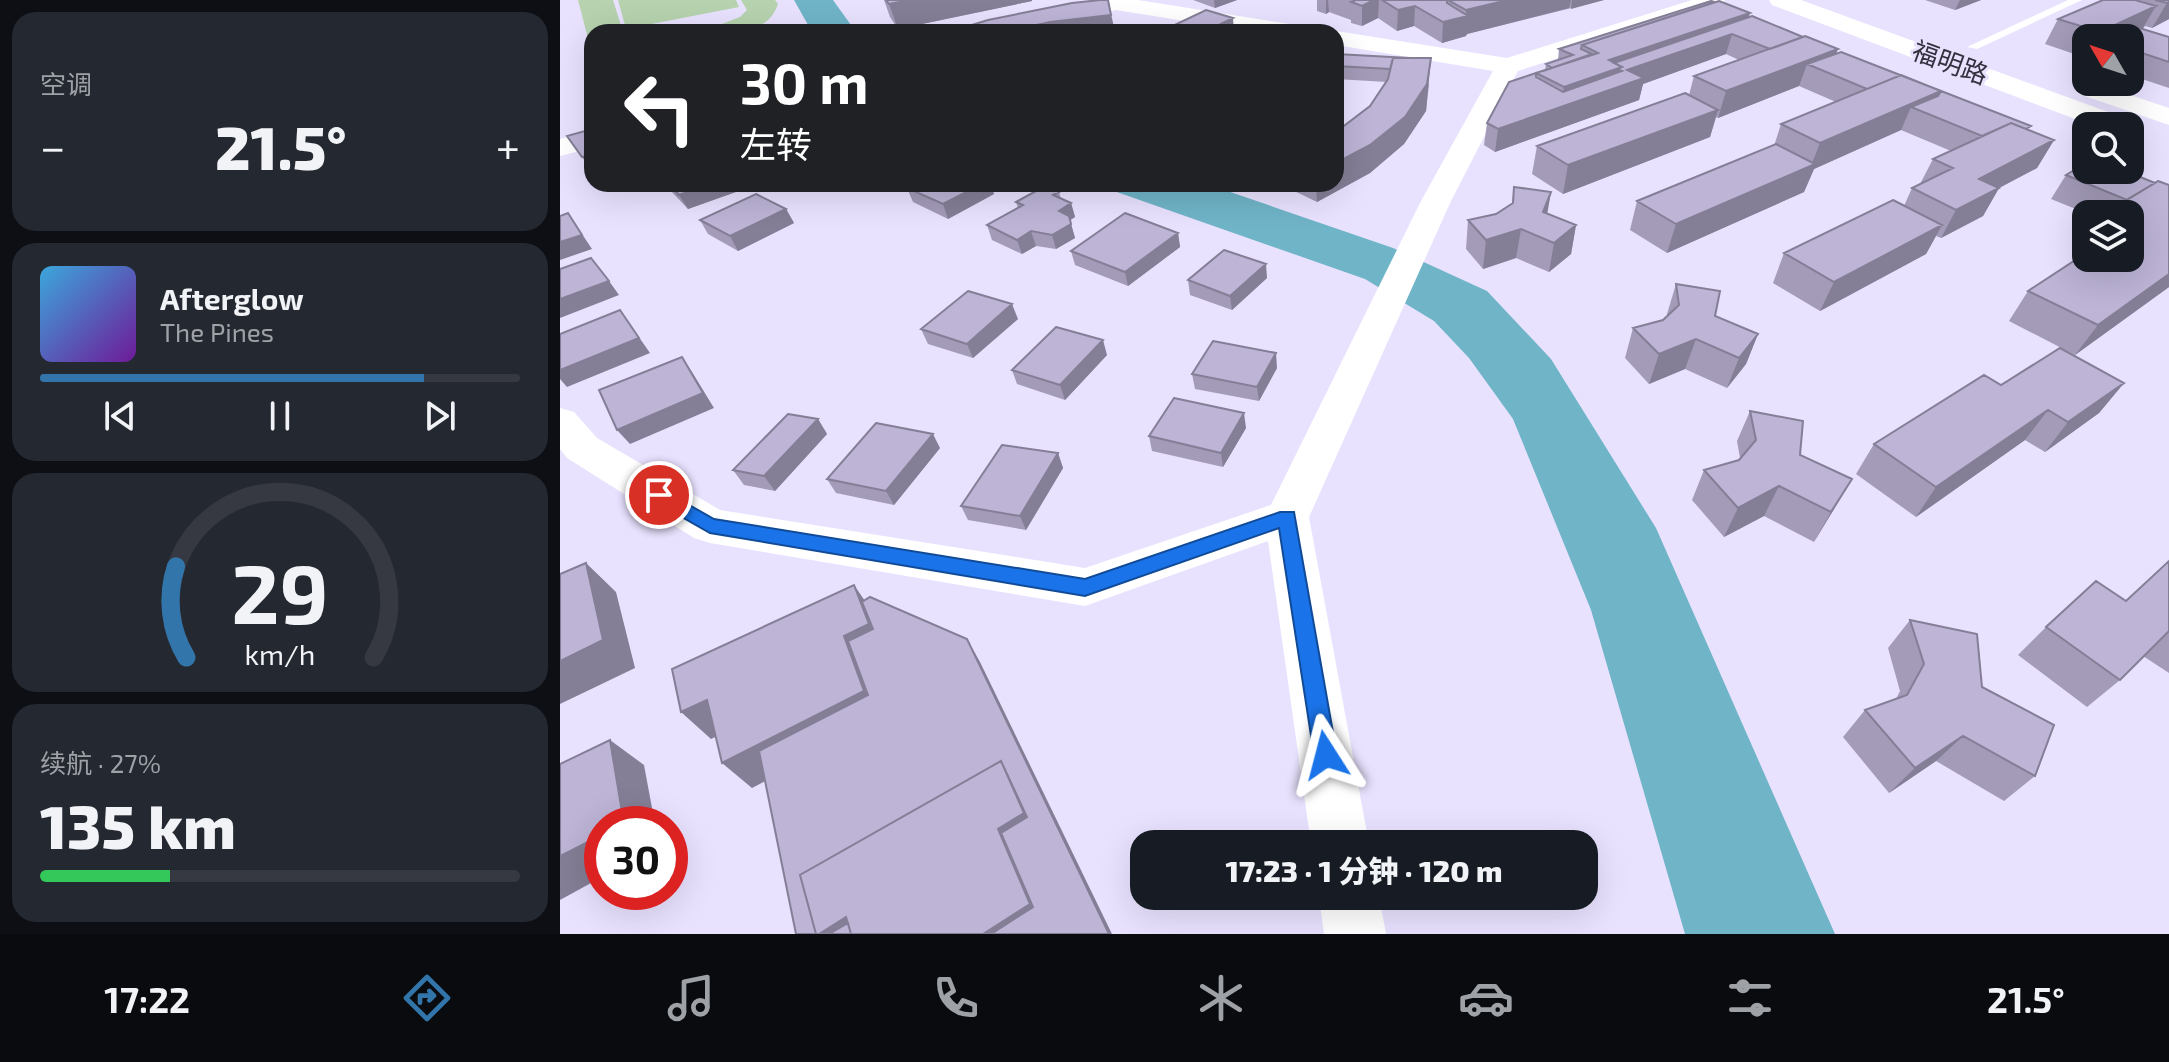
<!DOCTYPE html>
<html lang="zh">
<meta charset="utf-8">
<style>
body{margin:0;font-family:"Exo 2","Noto Sans SC",sans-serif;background:#242831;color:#f1f3f6;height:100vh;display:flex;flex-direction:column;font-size:30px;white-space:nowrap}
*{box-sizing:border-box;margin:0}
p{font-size:26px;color:#9ea1a6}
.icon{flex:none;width:44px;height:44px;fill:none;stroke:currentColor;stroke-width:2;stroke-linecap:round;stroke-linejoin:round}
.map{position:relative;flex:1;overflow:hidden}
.details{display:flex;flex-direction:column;gap:12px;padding:12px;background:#0d0f14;width:560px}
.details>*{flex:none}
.top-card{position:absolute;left:24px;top:24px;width:760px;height:168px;border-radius:24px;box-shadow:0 8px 32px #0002;background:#202124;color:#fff;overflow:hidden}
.needle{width:52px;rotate:309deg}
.fabs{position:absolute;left:1512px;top:24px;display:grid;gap:16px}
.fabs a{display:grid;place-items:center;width:72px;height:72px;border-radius:16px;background:#171b24;box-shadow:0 8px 32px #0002;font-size:40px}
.speed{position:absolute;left:24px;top:806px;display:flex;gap:16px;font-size:40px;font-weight:700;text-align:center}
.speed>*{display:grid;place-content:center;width:104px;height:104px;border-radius:50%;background:#171b24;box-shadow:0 8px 32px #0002;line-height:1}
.speed .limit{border:12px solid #d22;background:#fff;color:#111}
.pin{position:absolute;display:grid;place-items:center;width:68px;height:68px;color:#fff;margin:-34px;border:4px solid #fff;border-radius:50%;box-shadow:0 2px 8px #0007}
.me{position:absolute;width:88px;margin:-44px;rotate:351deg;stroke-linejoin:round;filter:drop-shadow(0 0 6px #0008)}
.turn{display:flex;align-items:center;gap:28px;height:168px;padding:0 24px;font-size:36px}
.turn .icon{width:104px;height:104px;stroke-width:2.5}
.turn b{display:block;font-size:56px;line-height:68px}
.big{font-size:60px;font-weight:800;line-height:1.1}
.details .tile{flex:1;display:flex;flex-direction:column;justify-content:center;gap:12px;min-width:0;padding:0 28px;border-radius:24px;background:#242831}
.details .dial{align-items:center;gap:0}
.dial svg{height:208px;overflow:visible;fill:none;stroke:#363941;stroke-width:7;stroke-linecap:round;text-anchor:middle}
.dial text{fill:#f1f3f6;stroke:none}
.song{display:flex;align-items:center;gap:24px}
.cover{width:96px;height:96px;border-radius:12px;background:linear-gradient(135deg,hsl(200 70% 55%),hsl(280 70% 35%))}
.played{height:8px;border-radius:4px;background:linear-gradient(90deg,#3175aa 80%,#363941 80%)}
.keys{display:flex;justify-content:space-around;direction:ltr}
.heat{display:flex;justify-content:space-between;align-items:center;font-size:44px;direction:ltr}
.charge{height:12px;border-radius:6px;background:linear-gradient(90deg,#34c759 27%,#363941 0)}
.trip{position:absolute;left:570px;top:830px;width:468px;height:80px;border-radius:24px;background:#171b24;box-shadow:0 8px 32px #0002;font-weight:800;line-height:80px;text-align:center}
.tabs{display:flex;height:128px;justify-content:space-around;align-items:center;background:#090b0e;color:#9ea1a6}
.tabs .icon{width:56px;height:56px}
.tabs .active{color:#3175aa}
.tabs b{font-size:36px;color:#f1f3f6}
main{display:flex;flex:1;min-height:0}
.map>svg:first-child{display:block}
.green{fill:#b6d2ae}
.water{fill:#70b4c8}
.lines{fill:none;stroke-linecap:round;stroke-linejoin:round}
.service{fill:#fff;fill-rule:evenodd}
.minor{fill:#fff;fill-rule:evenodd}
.primary{fill:#fff;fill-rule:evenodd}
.wall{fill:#a39bb8}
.shaded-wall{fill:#847e96}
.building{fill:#bdb4d6;stroke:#847e96;stroke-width:2}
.route{fill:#1a73e8;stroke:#114b97;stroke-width:2}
.labels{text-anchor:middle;stroke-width:6;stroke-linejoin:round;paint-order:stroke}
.far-street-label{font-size:26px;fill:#34303e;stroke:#e9e2ff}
</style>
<main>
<section class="details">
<div class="tile"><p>空调</p>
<div class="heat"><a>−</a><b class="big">21.5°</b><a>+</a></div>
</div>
<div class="tile">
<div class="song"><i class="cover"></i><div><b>Afterglow</b><p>The Pines</p></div></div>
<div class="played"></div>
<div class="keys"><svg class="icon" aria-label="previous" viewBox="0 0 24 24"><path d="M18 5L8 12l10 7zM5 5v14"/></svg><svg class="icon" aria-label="pause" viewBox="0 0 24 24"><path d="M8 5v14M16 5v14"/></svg><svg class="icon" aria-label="next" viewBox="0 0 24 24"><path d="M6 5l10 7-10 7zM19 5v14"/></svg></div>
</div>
<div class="tile dial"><svg viewBox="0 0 100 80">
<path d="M14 69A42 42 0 1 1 86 69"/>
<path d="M14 69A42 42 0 0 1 10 34" stroke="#3175aa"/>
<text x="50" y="56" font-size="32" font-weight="700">29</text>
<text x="50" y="72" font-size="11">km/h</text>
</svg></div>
<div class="tile"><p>续航 · 27%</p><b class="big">135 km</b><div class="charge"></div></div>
</section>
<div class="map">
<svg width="1609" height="934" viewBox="0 0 1609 934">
<rect width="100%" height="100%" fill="#e9e2ff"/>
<path class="green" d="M18 0H53L63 32H32V54Z
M58 0H176L179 7 66 29Z
M181 0H215L218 4C207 37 168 32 141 32L180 17 187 10Z"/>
<path class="water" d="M234 0H273L296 32H252Z
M534 184H647L833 248 927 291 991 359 1096 528 1275 934H1125L1031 610 953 419 909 358 874 321 805 279Z"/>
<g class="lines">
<path class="service" d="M1508 0H1522L1417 49 1407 47Z"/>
<path class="minor" d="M541 0H578L736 25 744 27 748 32H694L556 10 463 32H422L426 27Z
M1132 0H1165L1162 5 958 71 891 201 749 517 809 844H751L708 541 525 606 150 543 134 538 7 458 0 449V408L14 412 37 438 160 510 525 568 711 505 861 201 933 71 776 45V32H772L776 31 947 58Z
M32 131V148L0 156V139Z
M759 896H819L826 934H764Z"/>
<path class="primary" d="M1209 0H1241L1570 120 1574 126 1570 132V126H1534L1212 5Z
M1526 80 1609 108V125L1519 94 1515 88 1519 82Z"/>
</g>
<path class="wall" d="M324 0H472V1L338 29 330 17Z
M633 0H677L655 8Z
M757 0H1044L907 34 906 36 882 43 854 26 837 31 818 18 802 26 791 23V20L769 12 766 14 757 11Z
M1365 0H1421L1395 10Z
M1543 0H1609V19L1592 28 1585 26 1583 29 1609 37V88L1570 75V38H1526V60L1522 59 1523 57 1485 44 1498 19Z
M1189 17 1276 53 1494 140 1477 168 1439 188 1423 216 1381 238 1376 236 1366 254 1260 311 1213 283 1224 253 1344 206 1352 188 1360 184 1373 159 1391 151 1341 130 1254 169 1244 192 1107 253 1070 230 1077 201 1214 146 1221 124 1276 102 1239 86 1158 118 1156 117 1150 137 1003 194 972 174 977 146 1129 95 1134 76 1179 60 1166 54 1083 84 1079 100 935 152 924 145 927 123 949 82 985 70 986 64 998 60 999 49Z
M776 54 850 58 869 84 866 111 844 144 810 173 757 202 726 187 725 184H776L827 82 776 79Z
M1563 170 1609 287 1515 355 1449 321 1468 291 1570 258V214H1528L1491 199 1506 175Z
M106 184H185L187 188 128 209 110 190Z
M954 187 988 214 1016 225 1011 254 989 272 956 258 923 269 906 249 908 220 936 214 952 204Z
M347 188 434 194 388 219 353 202Z
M499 192 501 199 511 203 515 217 510 220 515 238 496 249 476 246 462 254 432 240 427 225 458 208 456 202Z
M226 209 234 223 178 251 148 234 140 220Z
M618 233 620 247 568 286 515 265 511 251Z
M707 278 672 310 630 295 628 280Z
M1116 284 1155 316 1198 334 1186 364 1167 388 1125 369 1089 384 1065 358 1073 328 1103 320 1107 316V314Z
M458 319 413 358 368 344 361 329Z
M547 355 505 400 457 384 452 370Z
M717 368 699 401 635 389 632 374Z
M1564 383 1539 413 1485 452 1465 440 1356 517 1296 474 1314 444 1441 385Z
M1190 411 1240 455 1274 509 1254 542 1204 516 1164 537 1132 500 1144 470 1179 460 1180 458 1177 441Z
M258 419 267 434 215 491 184 485 173 470Z
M686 428 663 467 592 451 589 436Z
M380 448 334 505 276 493 267 479Z
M498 453 503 468 466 530 408 520 401 506Z
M1609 561V673L1583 656 1560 680 1527 707 1458 655 1486 627 1566 601Z
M1350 620 1422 687 1475 776 1444 801 1376 761 1329 793 1283 737 1305 710 1336 699 1340 691 1328 648Z"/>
<path class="shaded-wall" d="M350 0H472V1L338 29 329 4Z
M548 0 555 32H445L490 22Z
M654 0H677L655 8Z
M766 0H768L769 12 766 14Z
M795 0H819L818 18 802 26V6Z
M901 0H1011L1009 8 907 34 906 36 882 43 883 22 906 16V10Z
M1012 0H1044L1011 9Z
M1400 0H1421L1395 10Z
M1609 2V19L1592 28 1607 3Z
M1160 4 1049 60 1190 13 1183 38 1172 34 1166 54 1083 84 1079 100 935 152 938 129 1000 107 1004 87 981 75Z
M855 6 854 26 837 31 838 10Z
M1596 6 1581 31 1536 38 1540 32Z
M673 18 674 32H645Z
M1278 49 1269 73 1247 64 1239 86 1158 118 1166 91Z
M871 58 866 111 844 144 810 173 757 202 756 184H776V163Z
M1381 91 1369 115 1351 107 1341 130 1254 169 1244 192 1107 253 1116 224 1251 166 1260 143Z
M1158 110 1150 137 1003 194 1008 165Z
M1494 140 1477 168 1439 188 1423 216 1381 238 1396 210 1419 179Z
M32 154V171L22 157Z
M150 184H185L187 188 128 209 119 195Z
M422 184H431L434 194 388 219 383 204Z
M991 192 986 221 983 212Z
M511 203 515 217 503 225 499 211Z
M226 209 234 223 178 251 170 236Z
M8 213 32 249 0 260V242Z
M511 224 515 238 496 249 492 235Z
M1016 225 1011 254 989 272 994 243Z
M1382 225 1366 254 1260 311 1274 282Z
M961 229 956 258 923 269 926 240Z
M471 231 476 246 462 254 457 240Z
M618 233 620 247 568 286 565 272Z
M706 264 707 278 672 310 670 296Z
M1609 274V287L1515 355 1538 325Z
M49 281 59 295 0 318V299Z
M452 304 458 319 413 358 407 344Z
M60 310 90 353 7 387 0 379V370Z
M1198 334 1186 364 1167 388 1179 358Z
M1136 339 1125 369 1089 384 1099 354Z
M543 340 547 355 505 400 500 385Z
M716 353 717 368 699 401 697 387Z
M122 357 132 372 154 408 70 444 57 430Z
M1564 383 1539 413 1485 452 1508 422Z
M1488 410 1465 440 1356 517 1376 487Z
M684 413 686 428 663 467 661 453Z
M258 419 267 434 215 491 204 476Z
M373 434 380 448 334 505 326 491Z
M498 453 503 468 466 530 460 516Z
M1292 479 1274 509 1254 542 1271 512Z
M1219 486 1204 516 1164 537 1178 508Z
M26 563 56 592 75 668 0 704V661Z
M294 585 314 614 326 717 192 788 162 763 284 636Z
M407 639 420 662 552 934H549Z
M147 700 176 727 151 739 121 712Z
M1403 736 1376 761 1329 793 1355 768Z
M50 740 84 765 95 824H63Z
M443 766 480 836 487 924 472 934H423L286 917 309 934H259Z
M42 835V877L0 900V856Z"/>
<path class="building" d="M326 0H350L329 4Z
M540 0H548L551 15 490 22 445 32H389L428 20 512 3Z
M796 0H814L802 6 791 2Z
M822 0H887V3L908 16 883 22 855 6 838 10Z
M888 0H948L906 10Z
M1543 0H1575L1596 6 1540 32 1498 19Z
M1595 0H1609V2L1607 3Z
M1151 1 1155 2 1022 45 1021 49 1032 54 983 71 992 68 986 64 1013 55 999 49Z
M1159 1 1190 13 1049 60 1062 67 1004 87 976 73 1038 53 1022 45Z
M646 10 673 18 645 32H600Z
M1192 16 1243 37 1210 49 1172 34 1067 70 1084 78 938 129 927 123 949 82 976 73V77L1003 92 1062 71 1057 69 1062 67 1054 63Z
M1566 24 1609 37V62L1570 49V38H1534Z
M1245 36 1278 49 1166 91 1134 76Z
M1281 52 1471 126 1466 129 1451 123 1422 136 1351 107 1378 96 1381 91 1341 75 1307 89 1247 64Z
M776 54 850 58H833L830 69 776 66Z
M833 58H871L867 84 845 117 810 145 776 163V132L810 106 828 79Z
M1341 75 1381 91 1260 143 1221 124Z
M1125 93 1158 110 1008 165 977 146Z
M1451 123 1494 140 1419 179 1439 188 1396 210 1352 188 1393 168 1373 159Z
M32 129V154L22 157 7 136Z
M1216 144 1255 164 1116 224 1077 201Z
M1526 163V170H1563L1595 183 1567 200 1506 175Z
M1598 181 1609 185V274L1538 325 1468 291 1526 253V258H1570V225L1579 219 1570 215V214L1553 208Z
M109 184H150L119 195Z
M355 184H422L383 204 347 188Z
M485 186 499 192 493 195 511 203 499 211 509 216 511 224 492 235 471 231 457 240 427 225 463 205 456 202Z
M954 187 991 192 983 212 1016 225 994 243 961 229 926 240 908 220 936 214 953 203Z
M196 194 226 209 170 236 140 220Z
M1333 200 1382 225 1274 282 1224 253Z
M8 213 22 235 0 242V216Z
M565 213 618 233 565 272 511 251Z
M664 250 706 264 670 296 628 280Z
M31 258 49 281 0 299V269Z
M1116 284 1160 291 1155 316 1198 334 1179 358 1136 339 1099 354 1073 328 1103 320 1119 305Z
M408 291 452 304 407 344 361 329Z
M60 310 79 338 0 370V334Z
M496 327 543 340 500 385 452 370Z
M653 341 716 353 697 387 632 374Z
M1500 348 1564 383 1508 422 1488 410 1376 487 1314 444 1424 375 1441 385Z
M122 357 143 393 57 430 39 390Z
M614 398 684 413 661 453 589 436Z
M1190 411 1243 421 1240 455 1292 479 1271 512 1219 486 1178 508 1144 470 1179 460 1196 440Z
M228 414 258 419 204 476 173 470Z
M316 423 373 434 326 491 267 479Z
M442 445 498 453 460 516 401 506Z
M1609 561V631L1560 680 1486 627 1536 581 1566 601Z
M26 563 43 640 0 661V574Z
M294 585 309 624 284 636 304 691 162 763 147 700 121 712 112 669Z
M310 597 407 639 549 934H431L473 907 441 833 467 817 441 761 240 875 256 934H236L199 751 308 695 288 641 313 629 302 602Z
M1350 620 1417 634 1422 687 1494 725 1475 776 1403 736 1355 768 1305 710 1347 695 1364 664Z
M50 740 64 824H42V835L0 856V764Z
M441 761 464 813 438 829 470 904 423 934H291L286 917 259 934H256L240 875Z
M288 923 291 934H269Z"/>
<path class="route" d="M99 488 154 519 525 579 720 512H734L777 755 774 763 766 766 757 763 754 755 719 528 525 596 150 533 92 500 89 495 92 490Z"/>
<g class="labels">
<g class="far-street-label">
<text transform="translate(1390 63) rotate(20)" y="9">福明路</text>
</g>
</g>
</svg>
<div class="fabs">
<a><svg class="needle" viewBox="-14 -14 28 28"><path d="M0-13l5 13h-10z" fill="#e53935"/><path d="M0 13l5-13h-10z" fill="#9ea1a6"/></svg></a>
<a><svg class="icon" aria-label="search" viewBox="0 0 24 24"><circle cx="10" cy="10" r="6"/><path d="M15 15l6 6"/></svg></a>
<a><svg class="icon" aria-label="layers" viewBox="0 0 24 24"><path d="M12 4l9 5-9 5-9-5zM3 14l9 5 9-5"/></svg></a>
</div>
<div class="speed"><div class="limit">30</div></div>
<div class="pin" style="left:99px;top:495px;background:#d93025"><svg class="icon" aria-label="arrive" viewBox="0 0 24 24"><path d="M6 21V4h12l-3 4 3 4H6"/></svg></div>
<svg class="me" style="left:766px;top:755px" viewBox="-20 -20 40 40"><path d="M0-17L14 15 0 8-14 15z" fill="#1a73e8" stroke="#fff" stroke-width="4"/></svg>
<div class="trip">17:23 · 1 分钟 · 120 m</div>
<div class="top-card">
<div class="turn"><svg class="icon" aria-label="left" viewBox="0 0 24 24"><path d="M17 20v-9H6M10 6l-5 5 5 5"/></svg><div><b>30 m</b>左转</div></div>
</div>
</div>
</main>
<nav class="tabs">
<b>17:22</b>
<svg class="icon active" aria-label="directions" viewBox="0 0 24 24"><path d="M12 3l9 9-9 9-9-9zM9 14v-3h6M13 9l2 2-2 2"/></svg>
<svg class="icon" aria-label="music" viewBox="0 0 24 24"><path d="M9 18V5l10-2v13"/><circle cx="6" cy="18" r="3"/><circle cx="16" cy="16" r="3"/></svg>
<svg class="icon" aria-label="phone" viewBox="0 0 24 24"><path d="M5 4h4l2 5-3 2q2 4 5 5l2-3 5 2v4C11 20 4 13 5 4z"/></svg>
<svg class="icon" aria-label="climate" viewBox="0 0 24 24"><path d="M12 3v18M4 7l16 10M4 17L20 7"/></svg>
<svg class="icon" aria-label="car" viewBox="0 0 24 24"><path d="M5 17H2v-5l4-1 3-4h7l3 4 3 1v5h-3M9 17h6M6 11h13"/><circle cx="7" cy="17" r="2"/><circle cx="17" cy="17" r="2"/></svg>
<svg class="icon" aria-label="filters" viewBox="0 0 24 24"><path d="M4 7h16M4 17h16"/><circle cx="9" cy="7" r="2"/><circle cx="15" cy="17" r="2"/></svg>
<b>21.5°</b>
</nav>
